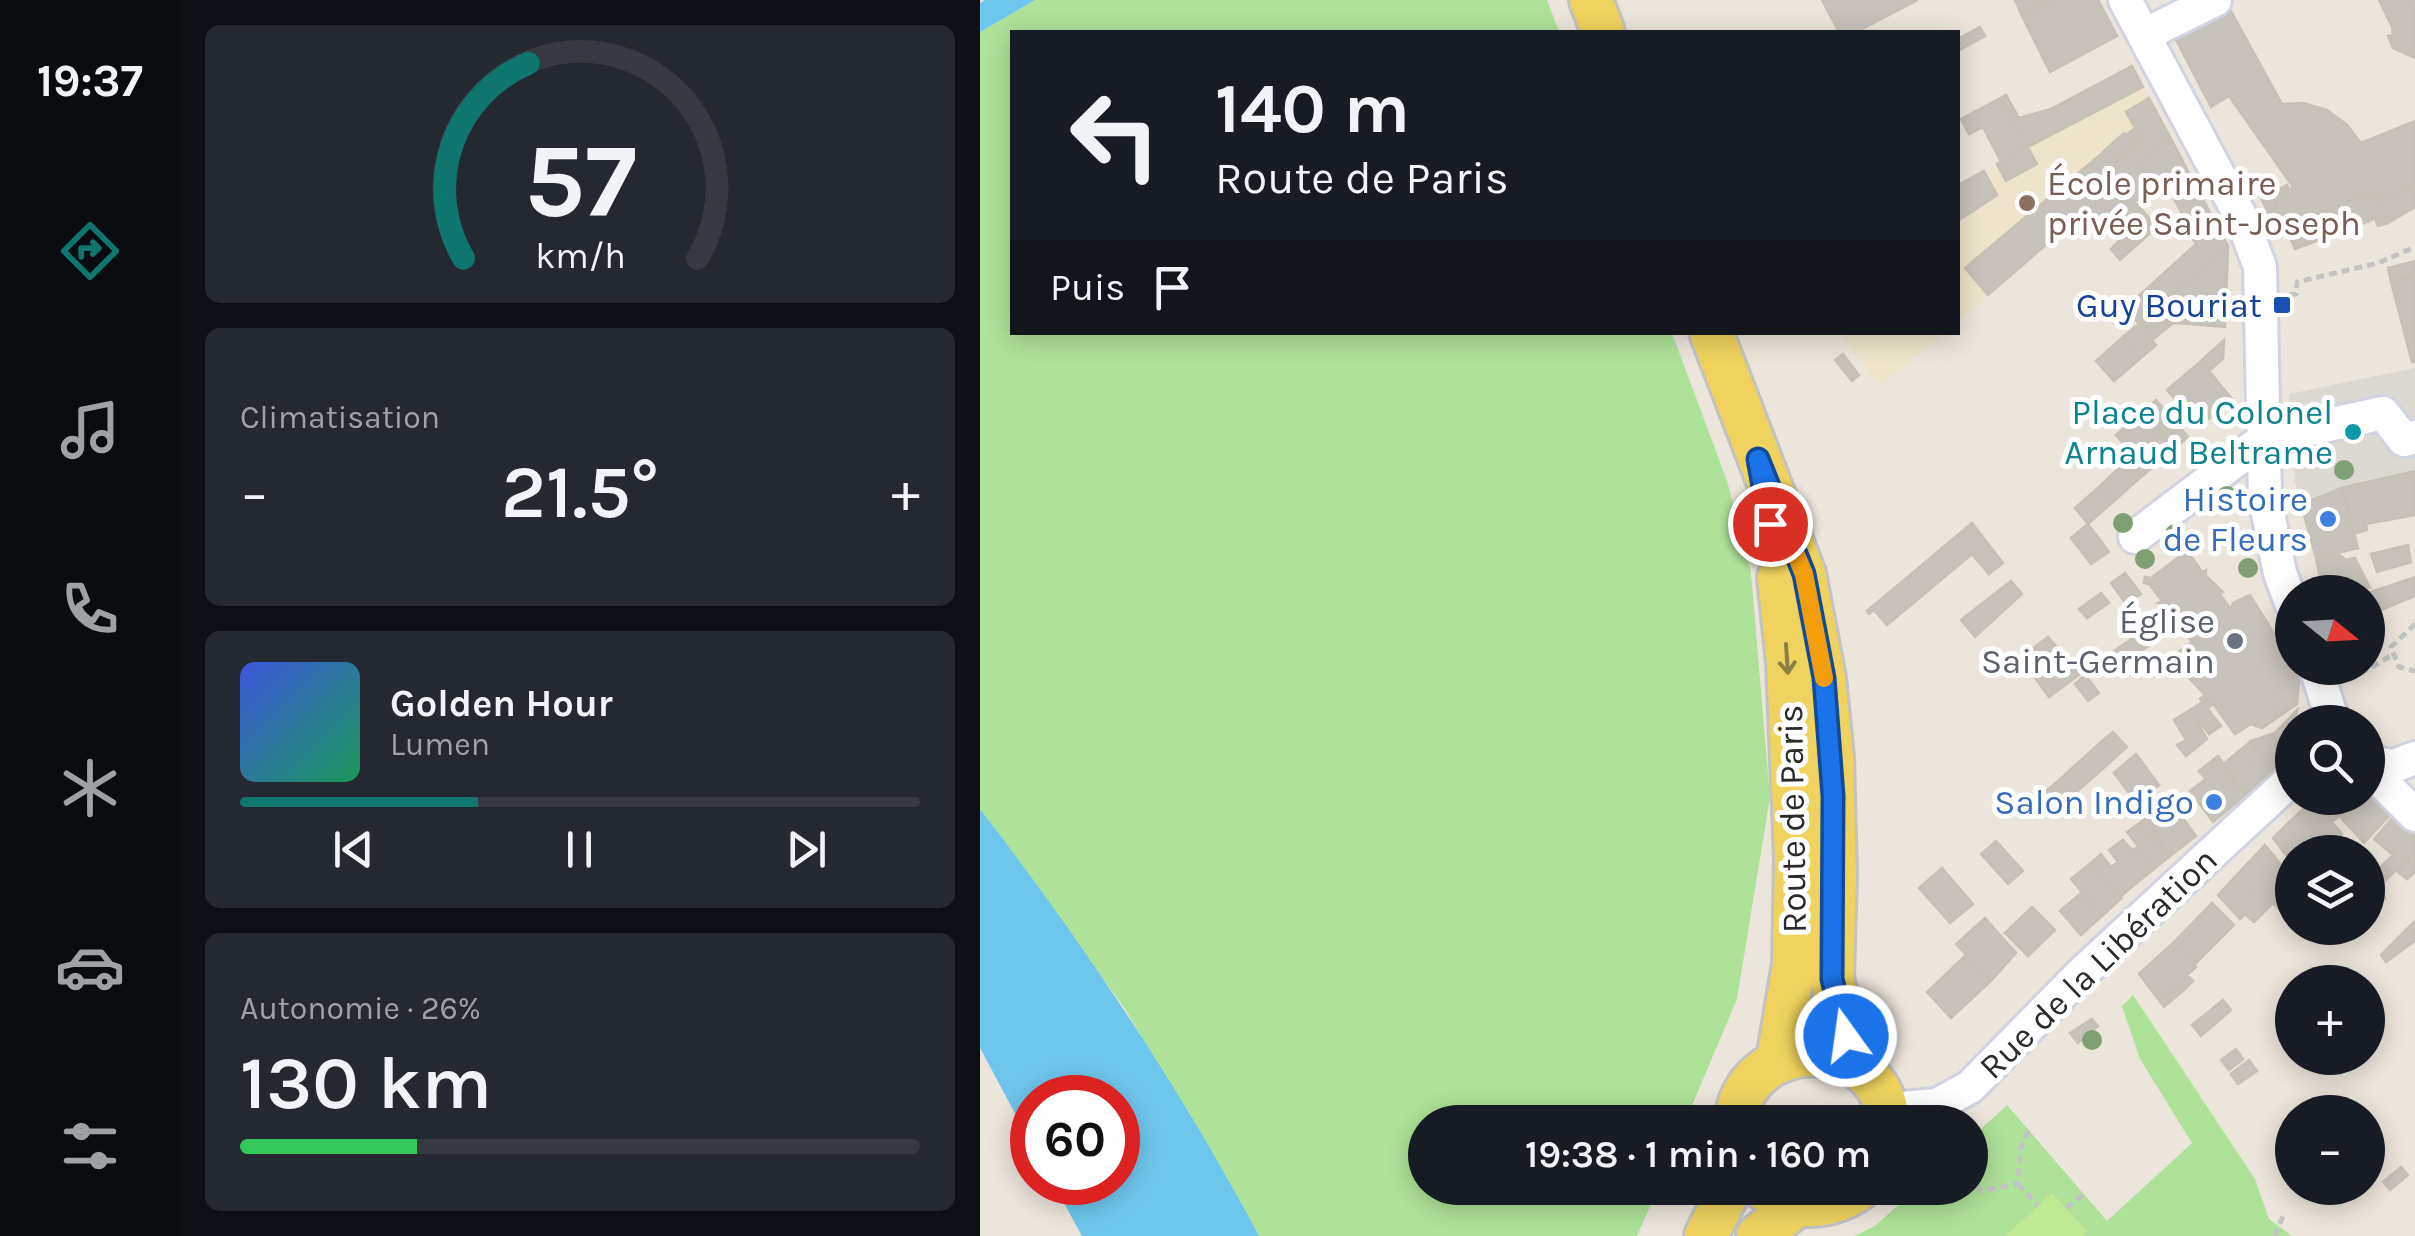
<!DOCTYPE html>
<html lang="fr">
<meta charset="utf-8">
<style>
body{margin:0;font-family:Karla,sans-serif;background:#242831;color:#f1f3f6;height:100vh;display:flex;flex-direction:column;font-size:38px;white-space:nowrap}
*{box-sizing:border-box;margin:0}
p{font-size:32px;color:#9ea1a6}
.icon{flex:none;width:55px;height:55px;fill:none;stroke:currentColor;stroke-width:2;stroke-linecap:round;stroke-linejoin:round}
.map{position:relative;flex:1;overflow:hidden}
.panel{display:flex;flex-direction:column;gap:25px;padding:25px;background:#0d0f14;width:800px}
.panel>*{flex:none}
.top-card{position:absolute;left:30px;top:30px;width:950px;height:305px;border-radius:0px;box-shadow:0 5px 25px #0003;background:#171b24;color:#f1f3f6;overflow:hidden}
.needle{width:65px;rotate:108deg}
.buttons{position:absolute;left:1295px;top:575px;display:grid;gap:20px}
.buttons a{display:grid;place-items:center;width:110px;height:110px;border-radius:50%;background:#171b24;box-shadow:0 5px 25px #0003;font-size:50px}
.speed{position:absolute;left:30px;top:1075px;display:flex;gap:20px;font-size:50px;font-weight:700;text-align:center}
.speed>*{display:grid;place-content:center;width:130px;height:130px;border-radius:50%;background:#171b24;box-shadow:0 5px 25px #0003;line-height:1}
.speed .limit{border:15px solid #d22;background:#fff;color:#111}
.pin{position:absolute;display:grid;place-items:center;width:85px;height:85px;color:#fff;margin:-42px;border:5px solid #fff;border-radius:50%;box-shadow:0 2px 10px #0007}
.me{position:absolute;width:110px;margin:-55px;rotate:346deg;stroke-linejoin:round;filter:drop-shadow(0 0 8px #0008)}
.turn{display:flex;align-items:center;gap:35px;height:210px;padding:0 40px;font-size:45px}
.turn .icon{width:130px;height:130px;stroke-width:2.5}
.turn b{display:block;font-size:70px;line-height:85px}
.then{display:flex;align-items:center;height:95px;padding:0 40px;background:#0003;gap:20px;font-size:38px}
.big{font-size:75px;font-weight:600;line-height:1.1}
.panel .widget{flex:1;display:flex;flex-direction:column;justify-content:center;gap:15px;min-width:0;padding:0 35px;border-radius:15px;background:#242831}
.panel .dial{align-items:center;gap:0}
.dial svg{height:260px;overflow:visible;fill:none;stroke:#363941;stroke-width:7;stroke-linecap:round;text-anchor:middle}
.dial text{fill:#f1f3f6;stroke:none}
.song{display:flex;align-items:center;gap:30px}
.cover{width:120px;height:120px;border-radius:15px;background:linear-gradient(135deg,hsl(230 70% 55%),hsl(150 70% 35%))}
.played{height:10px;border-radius:5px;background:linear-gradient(90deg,#0f766e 35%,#363941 35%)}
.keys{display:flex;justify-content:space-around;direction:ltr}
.heat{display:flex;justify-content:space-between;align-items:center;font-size:55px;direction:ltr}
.charge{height:15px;border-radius:8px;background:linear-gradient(90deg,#34c759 26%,#363941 0)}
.trip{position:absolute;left:428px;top:1105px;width:580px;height:100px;border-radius:50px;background:#171b24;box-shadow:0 5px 25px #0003;font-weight:600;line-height:100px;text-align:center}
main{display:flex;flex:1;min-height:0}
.tab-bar{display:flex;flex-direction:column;width:180px;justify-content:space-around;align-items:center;background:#090b0e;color:#9ea1a6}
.tab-bar .icon{width:70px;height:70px}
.tab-bar .current{color:#0f766e}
.tab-bar b{font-size:45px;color:#f1f3f6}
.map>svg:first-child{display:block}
.education{fill:#ede4cb}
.green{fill:#aee298}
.pitch{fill:#c1e994}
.plaza{fill:#dcd8d2}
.water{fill:#6fc6ed}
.building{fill:#c7c2bb;stroke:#c7c1b5;stroke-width:2.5}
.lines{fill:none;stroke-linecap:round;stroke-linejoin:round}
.minor-casing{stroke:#d1d3e2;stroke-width:38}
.major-casing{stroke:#c3c3c3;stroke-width:48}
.path{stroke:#c3c3c3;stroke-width:5;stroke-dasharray:8 5;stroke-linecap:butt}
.minor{stroke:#fff;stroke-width:32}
.major{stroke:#efd35e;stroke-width:42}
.tree{fill:#809f72}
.oneway{stroke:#8c7e44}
.route-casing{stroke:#114b97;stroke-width:25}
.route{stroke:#1a73e8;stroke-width:18}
.slow{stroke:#f59e0b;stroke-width:18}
.education-dot{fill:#8d6e63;stroke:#fff;stroke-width:4}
.transit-dot{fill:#1a4fb4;stroke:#fff;stroke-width:4}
.culture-dot{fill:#0f9aa8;stroke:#fff;stroke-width:4}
.shop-dot{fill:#3f7fe0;stroke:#fff;stroke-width:4}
.worship-dot{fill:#6b7280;stroke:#fff;stroke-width:4}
.labels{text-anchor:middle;stroke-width:10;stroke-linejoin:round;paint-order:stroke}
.education-label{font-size:35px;fill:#785e54;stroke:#fff;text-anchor:start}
.transit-label{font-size:35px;fill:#164399;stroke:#fff;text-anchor:end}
.culture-label{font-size:35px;fill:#0d838f;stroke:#fff;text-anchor:end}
.shop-label{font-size:35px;fill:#366cbe;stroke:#fff;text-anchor:end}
.worship-label{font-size:35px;fill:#5b616d;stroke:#fff;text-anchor:end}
.street-label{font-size:35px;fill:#2a2a2a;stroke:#fff}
</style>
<main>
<nav class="tab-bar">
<b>19:37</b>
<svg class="icon current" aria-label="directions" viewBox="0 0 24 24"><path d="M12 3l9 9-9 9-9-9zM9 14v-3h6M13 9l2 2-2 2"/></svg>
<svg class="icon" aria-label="music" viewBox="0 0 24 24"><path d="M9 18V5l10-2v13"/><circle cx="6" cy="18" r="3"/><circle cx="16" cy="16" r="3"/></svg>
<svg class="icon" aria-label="phone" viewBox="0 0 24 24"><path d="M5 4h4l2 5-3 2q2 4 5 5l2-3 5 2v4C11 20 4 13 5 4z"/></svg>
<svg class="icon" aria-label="climate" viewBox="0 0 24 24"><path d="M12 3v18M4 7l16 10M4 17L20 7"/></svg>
<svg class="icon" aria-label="car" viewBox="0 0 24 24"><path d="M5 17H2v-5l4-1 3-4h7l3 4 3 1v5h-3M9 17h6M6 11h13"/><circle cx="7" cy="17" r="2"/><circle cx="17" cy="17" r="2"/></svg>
<svg class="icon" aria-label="filters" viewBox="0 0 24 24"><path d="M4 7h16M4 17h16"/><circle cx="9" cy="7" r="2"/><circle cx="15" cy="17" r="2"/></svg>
</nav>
<section class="panel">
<div class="widget dial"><svg viewBox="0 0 100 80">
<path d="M14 69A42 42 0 1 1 86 69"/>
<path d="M14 69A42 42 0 0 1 34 9" stroke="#0f766e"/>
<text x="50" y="56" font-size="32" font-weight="700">57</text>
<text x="50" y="72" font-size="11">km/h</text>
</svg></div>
<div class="widget"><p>Climatisation</p>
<div class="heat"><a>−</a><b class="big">21.5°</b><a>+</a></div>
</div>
<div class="widget">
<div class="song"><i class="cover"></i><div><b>Golden Hour</b><p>Lumen</p></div></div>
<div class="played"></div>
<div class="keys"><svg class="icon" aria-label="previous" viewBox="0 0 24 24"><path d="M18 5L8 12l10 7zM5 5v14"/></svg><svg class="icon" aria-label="pause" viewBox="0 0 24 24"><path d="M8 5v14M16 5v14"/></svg><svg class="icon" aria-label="next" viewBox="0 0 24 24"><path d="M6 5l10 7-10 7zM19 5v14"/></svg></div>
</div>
<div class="widget"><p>Autonomie · 26%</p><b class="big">130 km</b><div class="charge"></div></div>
</section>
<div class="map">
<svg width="1435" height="1236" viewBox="0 0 1435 1236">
<rect width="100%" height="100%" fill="#ece5dc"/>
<path class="education" d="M1163 87 1190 137 978 321V185Z
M860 333H964L900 387Z"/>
<path class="green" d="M55 0H567L579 32H32V332L692 333 747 481 771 573 790 797 757 999 705 1122H445V1188H678L657 1236H279L145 1009 0 809V32Z
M1153 995 1275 1179 1289 1219 1312 1236H874L895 1226 937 1188H990V1139L1027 1105 1127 1221 1212 1143 1160 1059 1142 1006Z"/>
<path class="pitch" d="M1072 1193 1107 1231 1102 1236H1025Z"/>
<path class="plaza" d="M1435 368V471L1338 495 1339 499 1321 504 1315 482 1309 394Z"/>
<path class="water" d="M5 0H55L0 32V3Z
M0 809C104 944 199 1086 279 1236H102L73 1183 138 1182V1098H52V1145L0 1048Z"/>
<path class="building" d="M842 0H938L876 32H859Z
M1035 0H1072L1042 16Z
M1072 0H1118L1137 36 1070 72 1042 16Z
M1399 0H1435V58L1413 48 1408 36 1413 35 1412 27Z
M1247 4 1302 104 1323 103 1347 110 1367 125 1381 143 1435 121V185L1400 199 1396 191 1305 226 1294 200 1313 187 1249 96 1231 107 1191 30Z
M1000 27 1005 36 978 51V39Z
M1152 66 1163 87 1048 147 1021 98 1026 95 1039 118 1071 109Z
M1021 98 1048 147 1021 162 1003 127 989 134 981 119Z
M1169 98 1190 137 1008 295 985 268 1120 155 1131 167 1162 140 1146 112Z
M1155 128 1162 140 1131 167 1120 155 1127 148 1136 157 1152 143 1146 135Z
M1144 133 1152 143 1136 157 1127 148Z
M1190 137 1209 173 1189 189 1183 177 1155 202 1177 227 1140 260 1131 249 1142 238 1126 220 1110 235 1097 220Z
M1048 147 1057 164 1026 181 1017 164Z
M1004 171 1017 195 978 221V185Z
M1209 173 1227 207 1207 223 1189 189Z
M1307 185 1309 189 1294 200 1302 220 1294 224 1281 198Z
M1435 185V207L1408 223 1400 199Z
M1396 191 1408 223 1398 226 1395 218 1356 236 1353 230 1337 236 1339 240 1315 249 1305 226Z
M1227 207 1248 246 1177 308 1163 292 1216 244 1204 225Z
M1248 246 1245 327 1184 322 1174 311Z
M1435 261V276L1411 282 1408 268Z
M1435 276V362H1432L1411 282Z
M1163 292 1177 308 1159 324 1146 307Z
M1174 311 1192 324 1172 340 1159 324Z
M1159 324 1176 345 1162 357 1144 336Z
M1144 336 1162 357 1134 381 1116 361Z
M1244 340 1243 359 1229 371 1221 361Z
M863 354 879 375 872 381 855 360Z
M1221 361 1252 399 1219 427 1187 390Z
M1176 400 1196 422 1155 457 1136 435Z
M1196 422 1208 437 1187 455 1175 440Z
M1175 440 1187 455 1160 478 1147 463Z
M1146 453 1151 459 1147 463 1160 478 1133 502 1120 486 1139 468 1134 462Z
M1435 471V515L1386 524 1387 530 1374 534 1362 488Z
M1120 486 1133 502 1108 524 1095 508Z
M1362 488 1378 548 1336 558 1321 504Z
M992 523 1023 563 1009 574 992 554 907 625 894 610 889 614 887 611Z
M1108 524 1129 552 1111 564 1091 538Z
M1428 545 1431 562 1397 572 1391 554Z
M1205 547 1214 554 1211 556 1222 572 1226 570V576L1243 592 1240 594 1251 610 1253 603 1270 595 1300 643 1307 644 1303 646 1312 668 1320 670 1317 704 1282 728 1271 724 1255 734 1229 698 1223 703 1220 699 1225 695 1205 674 1208 672 1195 654 1212 642 1198 622 1194 625 1184 604 1178 603 1182 601 1170 585 1164 583 1165 577 1171 578 1203 554 1200 551Z
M1357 553 1366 560 1375 558 1390 588 1343 592 1336 558Z
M1145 573 1161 594 1146 604 1131 583Z
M1435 577V596L1391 614 1403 642 1388 652V593Z
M1031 581 1042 594 995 637 981 620Z
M1121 593 1129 603 1107 618 1099 609Z
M1175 618 1186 633 1164 649 1153 633Z
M1156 636 1164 649 1143 663 1134 651Z
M1068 637 1100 674 1069 697 1040 658Z
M1105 675 1119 693 1108 701 1095 684Z
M1229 698 1234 704 1227 708 1241 726 1229 734 1210 710Z
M1210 710 1227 739 1206 756 1197 745 1206 740 1194 720Z
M1317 710 1311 755 1294 771 1271 741 1295 733Z
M1133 732 1147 747 1137 756 1123 740Z
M1123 740 1137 756 1092 796 1078 781Z
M1271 741 1294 771 1265 795 1241 766Z
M1156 754 1179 785 1157 804 1134 773Z
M1238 756 1265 795 1250 808 1219 771Z
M1226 779 1250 808 1233 822 1210 791Z
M1078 781 1092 796 1079 808 1065 792Z
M1388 795 1410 815 1384 843 1343 798Z
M1335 798H1343L1358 817 1352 822 1362 834 1348 847 1320 812Z
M1192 803 1216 836 1189 857 1168 821Z
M1320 812 1352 852H1329L1306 825Z
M1413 817 1435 836V851L1388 898V879L1413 855 1394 839Z
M1166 818 1176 831 1167 838 1157 825Z
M1157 825 1167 838 1172 834 1189 857 1175 868 1147 832Z
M1306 825 1329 852H1312V863L1293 838Z
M1143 840 1152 850 1158 847 1175 868 1141 896 1112 862 1121 854 1131 867 1138 862 1129 850Z
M1016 841 1043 871 1028 884 1001 854Z
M1285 845 1312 878V906L1304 914 1293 903 1274 922 1265 914 1260 919 1238 895Z
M1435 851V872L1427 879 1417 871Z
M1112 862 1142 898 1122 916 1091 879Z
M962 868 993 904 970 923 939 888Z
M1398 889 1405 898 1393 909 1388 898Z
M1101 893 1122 916 1101 935 1080 911Z
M1232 903 1254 925 1214 965 1193 943Z
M1052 907 1075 930 1048 956 1025 933Z
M1005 918 1036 953 1011 981 976 944Z
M1435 921V941L1406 962 1401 955Z
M1322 928H1348L1333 940Z
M1193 943 1216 967 1207 975 1213 981 1204 990 1198 983 1179 1000 1159 974Z
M986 955 1011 981 971 1018 947 992Z
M1198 983 1204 990 1184 1007 1179 1000Z
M1243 1000 1251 1010 1221 1036 1212 1025Z
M1112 1019 1118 1026 1098 1043 1090 1033Z
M1256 1049 1263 1059 1249 1070 1241 1060Z
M1269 1060 1277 1071 1258 1084 1251 1074Z
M1421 1167 1428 1175 1410 1190 1403 1182Z"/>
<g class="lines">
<g class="minor-casing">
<path id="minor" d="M1145 0 1262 219 1280 267 1285 498 1300 573 1312 605
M1164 35 1235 0
M1155 537 1284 439 1403 413 1424 440 1435 437
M1336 668 1353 722
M1388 762 1414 766 1435 758
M1388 768 1435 815
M908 1116 923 1108 957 1105 990 1087 1101 974 1312 779"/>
</g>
<g class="major-casing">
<path id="major" d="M611 0 623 32
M731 332 824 574 844 678 852 757 855 875 852 979 873 1064
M798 1060 814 964 816 859 808 662 799 578
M756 1122C764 1033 902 1031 908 1122
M783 1188C813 1212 850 1209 880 1188
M726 1236 750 1188
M778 1236 817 1205"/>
</g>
<path class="path" d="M1309 295 1316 294 1317 282 1398 263 1435 247
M1435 624 1411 647 1419 667 1435 671
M1369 680 1414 654
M990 1175 1001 1191 1038 1184 1040 1150 1049 1130
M1038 1184 1058 1206
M1086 1208 1103 1195
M1295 1236 1303 1216"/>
<use href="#minor" class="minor"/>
<use href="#major" class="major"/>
</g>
<g class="tree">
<circle cx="1364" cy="470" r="10"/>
<circle cx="1247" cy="496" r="10"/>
<circle cx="1143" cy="523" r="10"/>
<circle cx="1195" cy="534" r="10"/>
<circle cx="1165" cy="559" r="10"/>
<circle cx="1268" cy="568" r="10"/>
<circle cx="1112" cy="1040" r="10"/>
</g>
<defs><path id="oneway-shaft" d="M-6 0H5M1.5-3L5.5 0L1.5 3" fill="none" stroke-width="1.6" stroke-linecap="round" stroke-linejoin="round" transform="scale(2.5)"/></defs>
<use class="oneway" href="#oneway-shaft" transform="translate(807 659) rotate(86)"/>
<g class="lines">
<g class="route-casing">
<path id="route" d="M790 524 778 459 824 574 844 678 853 796 852 979 866 1036"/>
</g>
<use href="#route" class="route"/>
<path class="slow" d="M814 550 824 574 844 678"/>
</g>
<circle class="education-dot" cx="1047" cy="203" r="10"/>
<rect class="transit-dot" x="1292" y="295" width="20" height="20" rx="5"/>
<circle class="culture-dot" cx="1373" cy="432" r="10"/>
<g class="shop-dot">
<circle cx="1348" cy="519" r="10"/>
<circle cx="1234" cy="802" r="10"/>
</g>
<circle class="worship-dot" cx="1255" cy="641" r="10"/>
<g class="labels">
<g class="education-label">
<text x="1067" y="195">École primaire<tspan x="1067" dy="40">privée Saint-Joseph</tspan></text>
</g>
<g class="transit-label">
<text x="1282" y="317">Guy Bouriat</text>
</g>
<g class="culture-label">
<text x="1353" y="424">Place du Colonel<tspan x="1353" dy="40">Arnaud Beltrame</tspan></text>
</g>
<g class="shop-label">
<text x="1328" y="511">Histoire<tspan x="1328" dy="40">de Fleurs</tspan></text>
<text x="1214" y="814">Salon Indigo</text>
</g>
<g class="worship-label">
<text x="1235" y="633">Église<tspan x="1235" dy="40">Saint-Germain</tspan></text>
</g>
<g class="street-label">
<text transform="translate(812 819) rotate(-91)" y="12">Route de Paris</text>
<text transform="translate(1118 963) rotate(-44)" y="12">Rue de la Libération</text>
</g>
</g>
</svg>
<div class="buttons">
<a><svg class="needle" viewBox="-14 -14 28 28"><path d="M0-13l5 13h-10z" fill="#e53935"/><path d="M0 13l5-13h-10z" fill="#9ea1a6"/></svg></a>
<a><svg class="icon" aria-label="search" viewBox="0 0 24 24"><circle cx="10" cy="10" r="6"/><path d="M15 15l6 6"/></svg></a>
<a><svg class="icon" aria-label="layers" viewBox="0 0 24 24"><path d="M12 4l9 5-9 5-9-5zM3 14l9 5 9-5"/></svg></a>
<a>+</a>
<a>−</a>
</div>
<div class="speed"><div class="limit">60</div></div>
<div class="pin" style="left:790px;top:524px;background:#d93025"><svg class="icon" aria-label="arrive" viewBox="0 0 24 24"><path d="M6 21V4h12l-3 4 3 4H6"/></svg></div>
<svg class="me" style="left:866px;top:1036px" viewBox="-20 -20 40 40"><circle r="17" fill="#1a73e8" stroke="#fff" stroke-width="3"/><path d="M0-11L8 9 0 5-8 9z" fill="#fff"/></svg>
<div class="trip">19:38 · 1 min · 160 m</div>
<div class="top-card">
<div class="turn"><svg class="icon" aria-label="left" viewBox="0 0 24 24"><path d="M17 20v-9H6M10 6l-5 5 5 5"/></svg><div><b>140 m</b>Route de Paris</div></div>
<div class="then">Puis<svg class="icon" aria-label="arrive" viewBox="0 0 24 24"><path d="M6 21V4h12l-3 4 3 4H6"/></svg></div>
</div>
</div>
</main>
